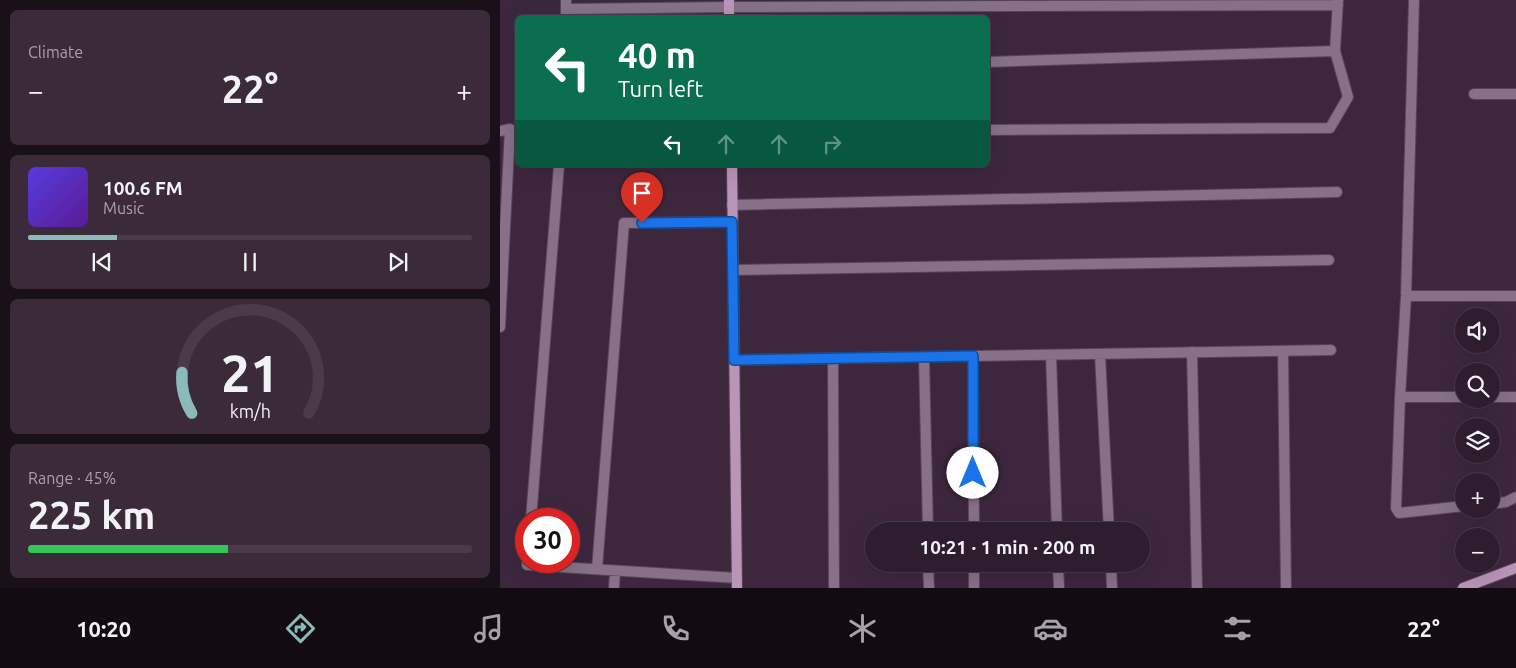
<!DOCTYPE html>
<meta charset="utf-8">
<style>
body{margin:0;font-family:Ubuntu,sans-serif;background:#3a2a3a;color:#f1f3f6;height:100vh;display:flex;flex-direction:column;font-size:19px;white-space:nowrap}
*{box-sizing:border-box;margin:0}
p{font-size:16px;color:#a7a2aa}
.icon{flex:none;width:28px;height:28px;fill:none;stroke:currentColor;stroke-width:2;stroke-linecap:round;stroke-linejoin:round}
.map{position:relative;flex:1;overflow:hidden}
.side{display:flex;flex-direction:column;gap:10px;padding:10px;background:#191019;width:500px}
.side>*{flex:none}
.top-card{position:absolute;left:15px;top:15px;width:475px;height:152px;border-radius:8px;box-shadow:0 5px 20px #0002,0 0 0 1px #493b4a;background:#0b6e4f;color:#fff;overflow:hidden}
.buttons{position:absolute;left:955px;top:308px;display:grid;gap:10px}
.buttons a{display:grid;place-items:center;width:45px;height:45px;border-radius:50%;background:#2e1d2e;box-shadow:0 5px 20px #0002,0 0 0 1px #493b4a;font-size:25px}
.speed{position:absolute;left:15px;top:508px;display:flex;gap:10px;font-size:25px;font-weight:700;text-align:center}
.speed>*{display:grid;place-content:center;width:65px;height:65px;border-radius:50%;background:#2e1d2e;box-shadow:0 5px 20px #0002,0 0 0 1px #493b4a;line-height:1}
.speed .limit{border:8px solid #d22;background:#fff;color:#111}
.pin{position:absolute;display:grid;place-items:center;width:42px;height:42px;color:#fff;margin:-51px -21px;border-radius:50% 50% 50% 0;rotate:-45deg;box-shadow:0 0 5px #0007}
.pin .icon{rotate:45deg}
.me{position:absolute;width:55px;margin:-28px;rotate:0deg;stroke-linejoin:round;filter:drop-shadow(0 0 4px #0008)}
.turn{display:flex;align-items:center;gap:18px;height:105px;padding:0 20px;font-size:22px}
.turn .icon{width:65px;height:65px;stroke-width:2.5}
.turn b{display:block;font-size:35px;line-height:42px}
.lanes{display:flex;align-items:center;height:48px;padding:0 20px;background:#0003;justify-content:center;gap:25px;direction:ltr}
.lanes .off{opacity:.35}
.big{font-size:38px;font-weight:700;line-height:1.1}
.side .tile{flex:1;display:flex;flex-direction:column;justify-content:center;gap:8px;min-width:0;padding:0 18px;border-radius:8px;background:#3a2a3a}
.side .dial{align-items:center;gap:0}
.dial svg{height:130px;overflow:visible;fill:none;stroke:#493b4a;stroke-width:7;stroke-linecap:round;text-anchor:middle}
.dial text{fill:#f1f3f6;stroke:none}
.song{display:flex;align-items:center;gap:15px}
.cover{width:60px;height:60px;border-radius:8px;background:linear-gradient(135deg,hsl(250 70% 55%),hsl(270 70% 35%))}
.played{height:5px;border-radius:2px;background:linear-gradient(90deg,#8bbbb9 20%,#493b4a 20%)}
.keys{display:flex;justify-content:space-around;direction:ltr}
.heat{display:flex;justify-content:space-between;align-items:center;font-size:28px;direction:ltr}
.charge{height:8px;border-radius:4px;background:linear-gradient(90deg,#34c759 45%,#493b4a 0)}
.trip{position:absolute;left:365px;top:522px;width:285px;height:50px;border-radius:25px;background:#2e1d2e;box-shadow:0 5px 20px #0002,0 0 0 1px #493b4a;font-weight:700;line-height:50px;text-align:center}
.menu{display:flex;height:80px;justify-content:space-around;align-items:center;background:#120c12;color:#a7a2aa}
.menu .icon{width:35px;height:35px}
.menu .on{color:#8bbbb9}
.menu b{font-size:22px;color:#f1f3f6}
main{display:flex;flex:1;min-height:0}
.map>svg:first-child{display:block}
.lines{fill:none;stroke-linecap:round;stroke-linejoin:round}
.lane-casing{stroke:#584358;stroke-width:12}
.street-casing{stroke:#584358;stroke-width:12}
.secondary-casing{stroke:#584358;stroke-width:12}
.lane{stroke:#877187;stroke-width:10}
.street{stroke:#877187;stroke-width:10}
.secondary{stroke:#b995b9;stroke-width:10}
.route-casing{stroke:#114b97;stroke-width:12}
.route{stroke:#1a73e8;stroke-width:9}
</style>
<main>
<section class="side">
<div class="tile"><p>Climate</p>
<div class="heat"><a>−</a><b class="big">22°</b><a>+</a></div>
</div>
<div class="tile">
<div class="song"><i class="cover"></i><div><b>100.6 FM</b><p>Music</p></div></div>
<div class="played"></div>
<div class="keys"><svg class="icon" aria-label="previous" viewBox="0 0 24 24"><path d="M18 5L8 12l10 7zM5 5v14"/></svg><svg class="icon" aria-label="pause" viewBox="0 0 24 24"><path d="M8 5v14M16 5v14"/></svg><svg class="icon" aria-label="next" viewBox="0 0 24 24"><path d="M6 5l10 7-10 7zM19 5v14"/></svg></div>
</div>
<div class="tile dial"><svg viewBox="0 0 100 80">
<path d="M14 69A42 42 0 1 1 86 69"/>
<path d="M14 69A42 42 0 0 1 8 44" stroke="#8bbbb9"/>
<text x="50" y="56" font-size="32" font-weight="700">21</text>
<text x="50" y="72" font-size="11">km/h</text>
</svg></div>
<div class="tile"><p>Range · 45%</p><b class="big">225 km</b><div class="charge"></div></div>
</section>
<div class="map">
<svg width="1016" height="588" viewBox="0 0 1016 588">
<rect width="100%" height="100%" fill="#3d273d"/>
<g class="lines">
<g class="lane-casing">
<path id="lane" d="M914 0 906 296 900 397 896 508 899 513 964 506
M974 94H1016
M906 296H1016
M900 397H964
M991 397H1016
M991 504 1006 502 1016 497"/>
</g>
<g class="street-casing">
<path id="street" d="M66 0V18
M67 9 229 7 838 5
M488 62 835 51
M488 130 830 128 848 97 835 51 838 0
M0 131 10 129 0 327
M232 205 837 192
M233 270 829 260
M783 351 786 588
M692 352 697 588
M600 354 609 531
M551 355 557 531
M473 356 474 531
M424 357 428 531
M333 359 334 588
M234 360 831 350
M31 519 59 165
M27 561V565L237 578
M428 564 429 588
M474 564V588
M558 564 559 588
M611 564 612 588
M97 569 124 223 232 222
M114 588 115 571"/>
</g>
<g class="secondary-casing">
<path id="secondary" d="M229 0V18
M232 165 237 588
M963 588 1016 568"/>
</g>
<use href="#lane" class="lane"/>
<use href="#street" class="street"/>
<use href="#secondary" class="secondary"/>
</g>
<g class="lines">
<g class="route-casing">
<path id="route" d="M142 223 232 222 234 360 473 356V473"/>
</g>
<use href="#route" class="route"/>
</g>
</svg>
<div class="buttons">
<a><svg class="icon" aria-label="sound" viewBox="0 0 24 24"><path d="M4 9h4l5-4v14l-5-4H4zM17 9q2 3 0 6"/></svg></a>
<a><svg class="icon" aria-label="search" viewBox="0 0 24 24"><circle cx="10" cy="10" r="6"/><path d="M15 15l6 6"/></svg></a>
<a><svg class="icon" aria-label="layers" viewBox="0 0 24 24"><path d="M12 4l9 5-9 5-9-5zM3 14l9 5 9-5"/></svg></a>
<a>+</a>
<a>−</a>
</div>
<div class="speed"><div class="limit">30</div></div>
<div class="pin" style="left:142px;top:223px;background:#d93025"><svg class="icon" aria-label="arrive" viewBox="0 0 24 24"><path d="M6 21V4h12l-3 4 3 4H6"/></svg></div>
<svg class="me" style="left:473px;top:473px" viewBox="-20 -20 40 40"><circle r="19" fill="#fff"/><path d="M0-13L10 11 0 6-10 11z" fill="#1a73e8"/></svg>
<div class="trip">10:21 · 1 min · 200 m</div>
<div class="top-card">
<div class="turn"><svg class="icon" aria-label="left" viewBox="0 0 24 24"><path d="M17 20v-9H6M10 6l-5 5 5 5"/></svg><div><b>40 m</b>Turn left</div></div>
<div class="lanes"><svg class="icon" aria-label="left" viewBox="0 0 24 24"><path d="M17 20v-9H6M10 6l-5 5 5 5"/></svg><svg class="icon off" aria-label="ahead" viewBox="0 0 24 24"><path d="M12 20V5M6 11l6-6 6 6"/></svg><svg class="icon off" aria-label="ahead" viewBox="0 0 24 24"><path d="M12 20V5M6 11l6-6 6 6"/></svg><svg class="icon off" aria-label="right" viewBox="0 0 24 24"><path d="M7 20v-9h11M14 6l5 5-5 5"/></svg></div>
</div>
</div>
</main>
<nav class="menu">
<b>10:20</b>
<svg class="icon on" aria-label="directions" viewBox="0 0 24 24"><path d="M12 3l9 9-9 9-9-9zM9 14v-3h6M13 9l2 2-2 2"/></svg>
<svg class="icon" aria-label="music" viewBox="0 0 24 24"><path d="M9 18V5l10-2v13"/><circle cx="6" cy="18" r="3"/><circle cx="16" cy="16" r="3"/></svg>
<svg class="icon" aria-label="phone" viewBox="0 0 24 24"><path d="M5 4h4l2 5-3 2q2 4 5 5l2-3 5 2v4C11 20 4 13 5 4z"/></svg>
<svg class="icon" aria-label="climate" viewBox="0 0 24 24"><path d="M12 3v18M4 7l16 10M4 17L20 7"/></svg>
<svg class="icon" aria-label="car" viewBox="0 0 24 24"><path d="M5 17H2v-5l4-1 3-4h7l3 4 3 1v5h-3M9 17h6M6 11h13"/><circle cx="7" cy="17" r="2"/><circle cx="17" cy="17" r="2"/></svg>
<svg class="icon" aria-label="filters" viewBox="0 0 24 24"><path d="M4 7h16M4 17h16"/><circle cx="9" cy="7" r="2"/><circle cx="15" cy="17" r="2"/></svg>
<b>22°</b>
</nav>
